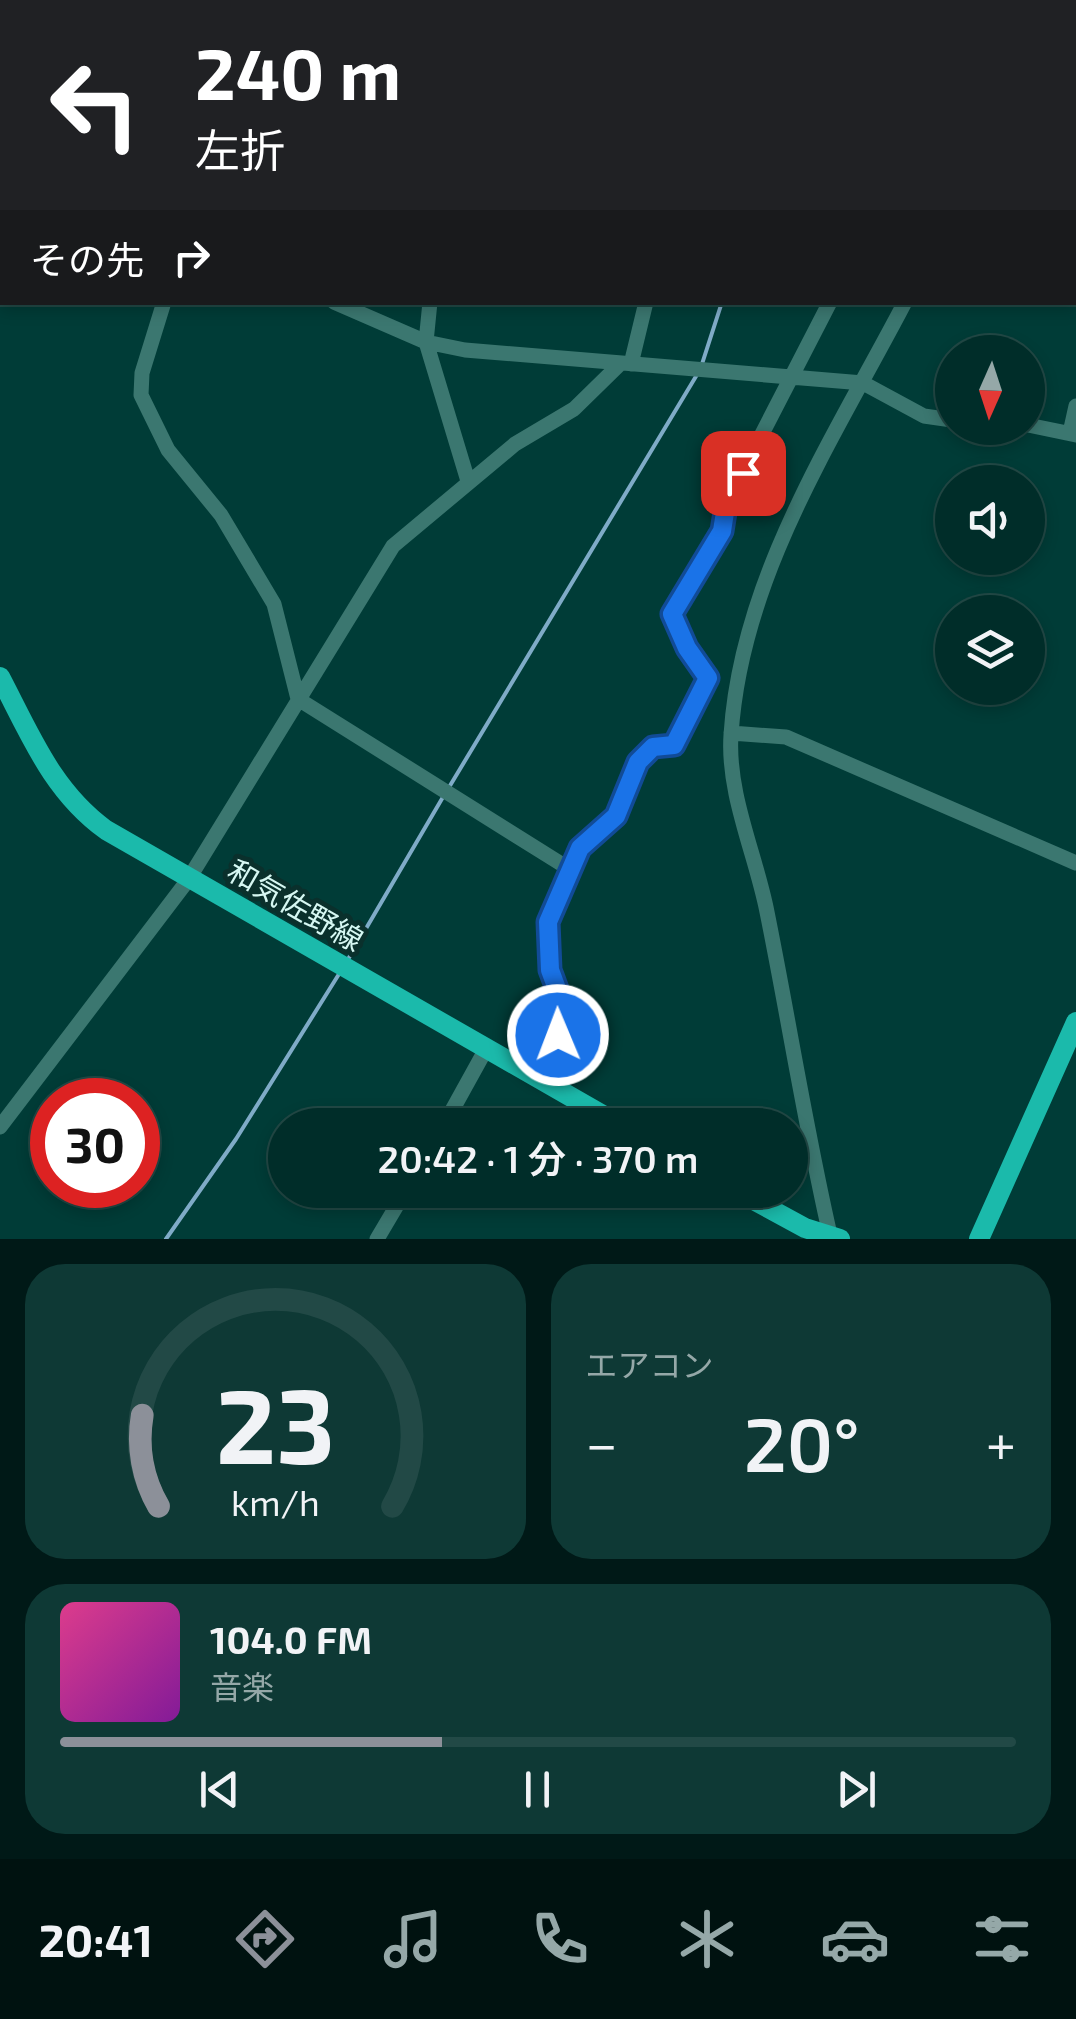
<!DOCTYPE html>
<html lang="ja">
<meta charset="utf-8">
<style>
body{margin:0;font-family:"Exo 2","Noto Sans JP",sans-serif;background:#0e3935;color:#f1f3f6;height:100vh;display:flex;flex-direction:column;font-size:38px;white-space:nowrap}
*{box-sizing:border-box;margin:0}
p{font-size:32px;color:#95a8a8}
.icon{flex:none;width:55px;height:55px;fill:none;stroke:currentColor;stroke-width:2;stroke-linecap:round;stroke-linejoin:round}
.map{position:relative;height:1239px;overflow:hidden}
.panel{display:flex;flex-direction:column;gap:25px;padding:25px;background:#001917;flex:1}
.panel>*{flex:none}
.hud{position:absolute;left:0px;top:0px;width:1078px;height:305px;box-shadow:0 5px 15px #0003,0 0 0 2px #224946;background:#202124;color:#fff;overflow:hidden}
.needle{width:65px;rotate:183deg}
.tools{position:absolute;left:935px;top:335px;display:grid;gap:20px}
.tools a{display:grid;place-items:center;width:110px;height:110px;border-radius:50%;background:#002d29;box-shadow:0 5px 15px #0003,0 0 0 2px #224946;font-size:50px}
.speed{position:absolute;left:30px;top:1078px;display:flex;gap:20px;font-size:50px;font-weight:700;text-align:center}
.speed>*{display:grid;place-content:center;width:130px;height:130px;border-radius:50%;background:#002d29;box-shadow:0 5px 15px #0003,0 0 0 2px #224946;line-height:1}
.speed .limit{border:15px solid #d22;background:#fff;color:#111}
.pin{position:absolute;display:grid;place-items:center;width:85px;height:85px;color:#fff;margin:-42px;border-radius:20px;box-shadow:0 5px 15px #0006}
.me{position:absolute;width:110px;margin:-55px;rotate:359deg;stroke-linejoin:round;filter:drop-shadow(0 0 8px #0008)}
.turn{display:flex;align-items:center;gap:35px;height:210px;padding:0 30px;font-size:45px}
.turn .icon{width:130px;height:130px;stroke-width:2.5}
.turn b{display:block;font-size:70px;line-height:85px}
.then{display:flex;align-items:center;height:95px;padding:0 30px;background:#0003;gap:20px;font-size:38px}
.big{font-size:75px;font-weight:600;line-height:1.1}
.panel .card{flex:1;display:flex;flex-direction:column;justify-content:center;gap:15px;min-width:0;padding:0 35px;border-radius:40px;background:#0e3935}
.panel .dial{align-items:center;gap:0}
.dial svg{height:260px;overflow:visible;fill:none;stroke:#224946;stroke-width:7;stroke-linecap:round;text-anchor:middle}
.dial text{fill:#f1f3f6;stroke:none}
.song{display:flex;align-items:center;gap:30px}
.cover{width:120px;height:120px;border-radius:15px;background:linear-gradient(135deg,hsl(330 70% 55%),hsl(290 70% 35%))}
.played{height:10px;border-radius:5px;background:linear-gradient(90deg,#8c9099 40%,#224946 40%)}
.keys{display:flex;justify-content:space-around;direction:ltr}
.heat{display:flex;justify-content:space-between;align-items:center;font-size:55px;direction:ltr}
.panel .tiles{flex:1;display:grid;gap:25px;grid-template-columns:1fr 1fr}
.card:last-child{grid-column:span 2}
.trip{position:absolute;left:268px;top:1108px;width:540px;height:100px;border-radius:50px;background:#002d29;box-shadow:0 5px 15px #0003,0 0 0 2px #224946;font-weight:600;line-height:100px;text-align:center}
.menu{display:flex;height:160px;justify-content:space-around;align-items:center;background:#001210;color:#95a8a8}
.menu .icon{width:70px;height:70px}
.menu .current{color:#8c9099}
.menu b{font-size:45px;color:#f1f3f6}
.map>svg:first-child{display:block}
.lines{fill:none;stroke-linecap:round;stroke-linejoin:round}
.stream{stroke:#7fabc7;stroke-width:4}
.minor{stroke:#3b7770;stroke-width:15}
.major{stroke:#1bbaab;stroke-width:20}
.route-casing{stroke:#114b97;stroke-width:25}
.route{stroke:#1a73e8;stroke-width:18}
.labels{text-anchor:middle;stroke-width:10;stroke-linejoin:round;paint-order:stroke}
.street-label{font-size:30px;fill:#d6f7f2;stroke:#0a302c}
</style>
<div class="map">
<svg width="1076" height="1239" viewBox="0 0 1076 1239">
<rect width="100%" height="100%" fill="#003c37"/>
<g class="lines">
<path class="stream" d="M818 2 819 0
M702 364 722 302
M448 789 698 373
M347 961 443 797
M166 1239 236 1139 339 974"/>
<path class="minor" d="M605 0 610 2
M185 2 187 0
M477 2 479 0
M702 2 703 0
M914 2 916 0
M1068 2 1070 0
M0 161 2 162
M164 302 142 373 141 395 168 450 221 515 274 604 298 699 571 870
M334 302 426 342 465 350 863 383 924 416 952 420
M430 302 426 342 468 481
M631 364 646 302
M1028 425 1076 435
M1070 433 1076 406
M731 733 786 737 1076 863
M540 1080 558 1035 561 1001 550 970 547 922 580 848 616 816 638 762 653 747 674 745 708 678 687 648 672 614 722 531 730 496 830 302
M444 1125 486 1049
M0 1127 188 880 393 546 515 444 574 409 621 363
M377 1239 406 1190
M831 1239C806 1131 789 1021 767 912 756 855 727 794 731 735 741 577 834 438 905 302"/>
<path class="major" d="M0 677C30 734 52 791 106 830L620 1125
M735 1190 805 1228 840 1239
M979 1239 1076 1022"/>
</g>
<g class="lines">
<g class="route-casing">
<path id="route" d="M558 1035 560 997 550 970 548 922 580 848 616 816 638 762 653 747 674 745 708 678 687 648 672 614 722 531 726 506 743 473"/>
</g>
<use href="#route" class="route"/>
</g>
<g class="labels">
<g class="street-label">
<text transform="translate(295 906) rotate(30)" y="10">和気佐野線</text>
</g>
</g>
</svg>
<div class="tools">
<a><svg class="needle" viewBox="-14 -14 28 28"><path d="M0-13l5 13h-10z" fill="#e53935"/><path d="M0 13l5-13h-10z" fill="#95a8a8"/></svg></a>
<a><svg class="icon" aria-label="sound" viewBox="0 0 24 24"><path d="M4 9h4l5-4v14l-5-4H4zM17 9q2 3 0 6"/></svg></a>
<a><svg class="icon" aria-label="layers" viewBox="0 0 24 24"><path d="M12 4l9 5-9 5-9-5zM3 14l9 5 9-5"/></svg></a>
</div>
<div class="speed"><div class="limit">30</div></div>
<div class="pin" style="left:743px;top:473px;background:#d93025"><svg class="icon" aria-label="arrive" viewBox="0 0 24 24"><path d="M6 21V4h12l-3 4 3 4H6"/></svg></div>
<svg class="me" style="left:558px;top:1035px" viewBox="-20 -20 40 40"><circle r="17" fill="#1a73e8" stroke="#fff" stroke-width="3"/><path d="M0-11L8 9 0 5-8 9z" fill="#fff"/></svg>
<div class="trip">20:42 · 1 分 · 370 m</div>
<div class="hud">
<div class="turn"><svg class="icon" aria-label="left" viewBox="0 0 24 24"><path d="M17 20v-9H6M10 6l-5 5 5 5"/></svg><div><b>240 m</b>左折</div></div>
<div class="then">その先<svg class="icon" aria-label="right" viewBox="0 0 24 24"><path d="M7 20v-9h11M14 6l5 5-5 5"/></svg></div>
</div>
</div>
<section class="panel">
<div class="tiles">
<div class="card dial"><svg viewBox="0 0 100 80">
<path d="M14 69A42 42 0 1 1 86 69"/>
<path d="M14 69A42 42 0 0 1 9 41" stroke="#8c9099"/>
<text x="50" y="56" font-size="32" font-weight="700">23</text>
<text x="50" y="72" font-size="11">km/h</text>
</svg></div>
<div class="card"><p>エアコン</p>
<div class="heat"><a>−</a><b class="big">20°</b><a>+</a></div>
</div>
<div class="card">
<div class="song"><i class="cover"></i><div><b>104.0 FM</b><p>音楽</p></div></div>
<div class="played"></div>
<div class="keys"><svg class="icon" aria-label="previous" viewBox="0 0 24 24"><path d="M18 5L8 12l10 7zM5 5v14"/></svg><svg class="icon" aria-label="pause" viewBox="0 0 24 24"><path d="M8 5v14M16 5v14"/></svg><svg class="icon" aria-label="next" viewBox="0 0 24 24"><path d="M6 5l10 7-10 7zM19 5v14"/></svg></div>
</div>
</div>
</section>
<nav class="menu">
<b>20:41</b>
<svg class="icon current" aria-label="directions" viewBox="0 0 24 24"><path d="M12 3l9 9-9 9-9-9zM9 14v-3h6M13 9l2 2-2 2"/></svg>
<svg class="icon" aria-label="music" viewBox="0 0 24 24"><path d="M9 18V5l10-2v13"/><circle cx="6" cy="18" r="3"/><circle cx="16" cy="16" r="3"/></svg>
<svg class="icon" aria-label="phone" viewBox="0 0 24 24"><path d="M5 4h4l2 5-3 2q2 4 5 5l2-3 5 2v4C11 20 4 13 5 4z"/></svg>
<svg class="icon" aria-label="climate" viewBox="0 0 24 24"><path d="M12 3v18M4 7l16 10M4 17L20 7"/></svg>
<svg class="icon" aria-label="car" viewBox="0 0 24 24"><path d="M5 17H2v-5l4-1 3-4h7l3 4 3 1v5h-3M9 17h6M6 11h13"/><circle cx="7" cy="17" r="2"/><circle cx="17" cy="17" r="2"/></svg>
<svg class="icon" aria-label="filters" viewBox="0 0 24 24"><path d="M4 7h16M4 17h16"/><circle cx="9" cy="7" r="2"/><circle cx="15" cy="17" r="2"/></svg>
</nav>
